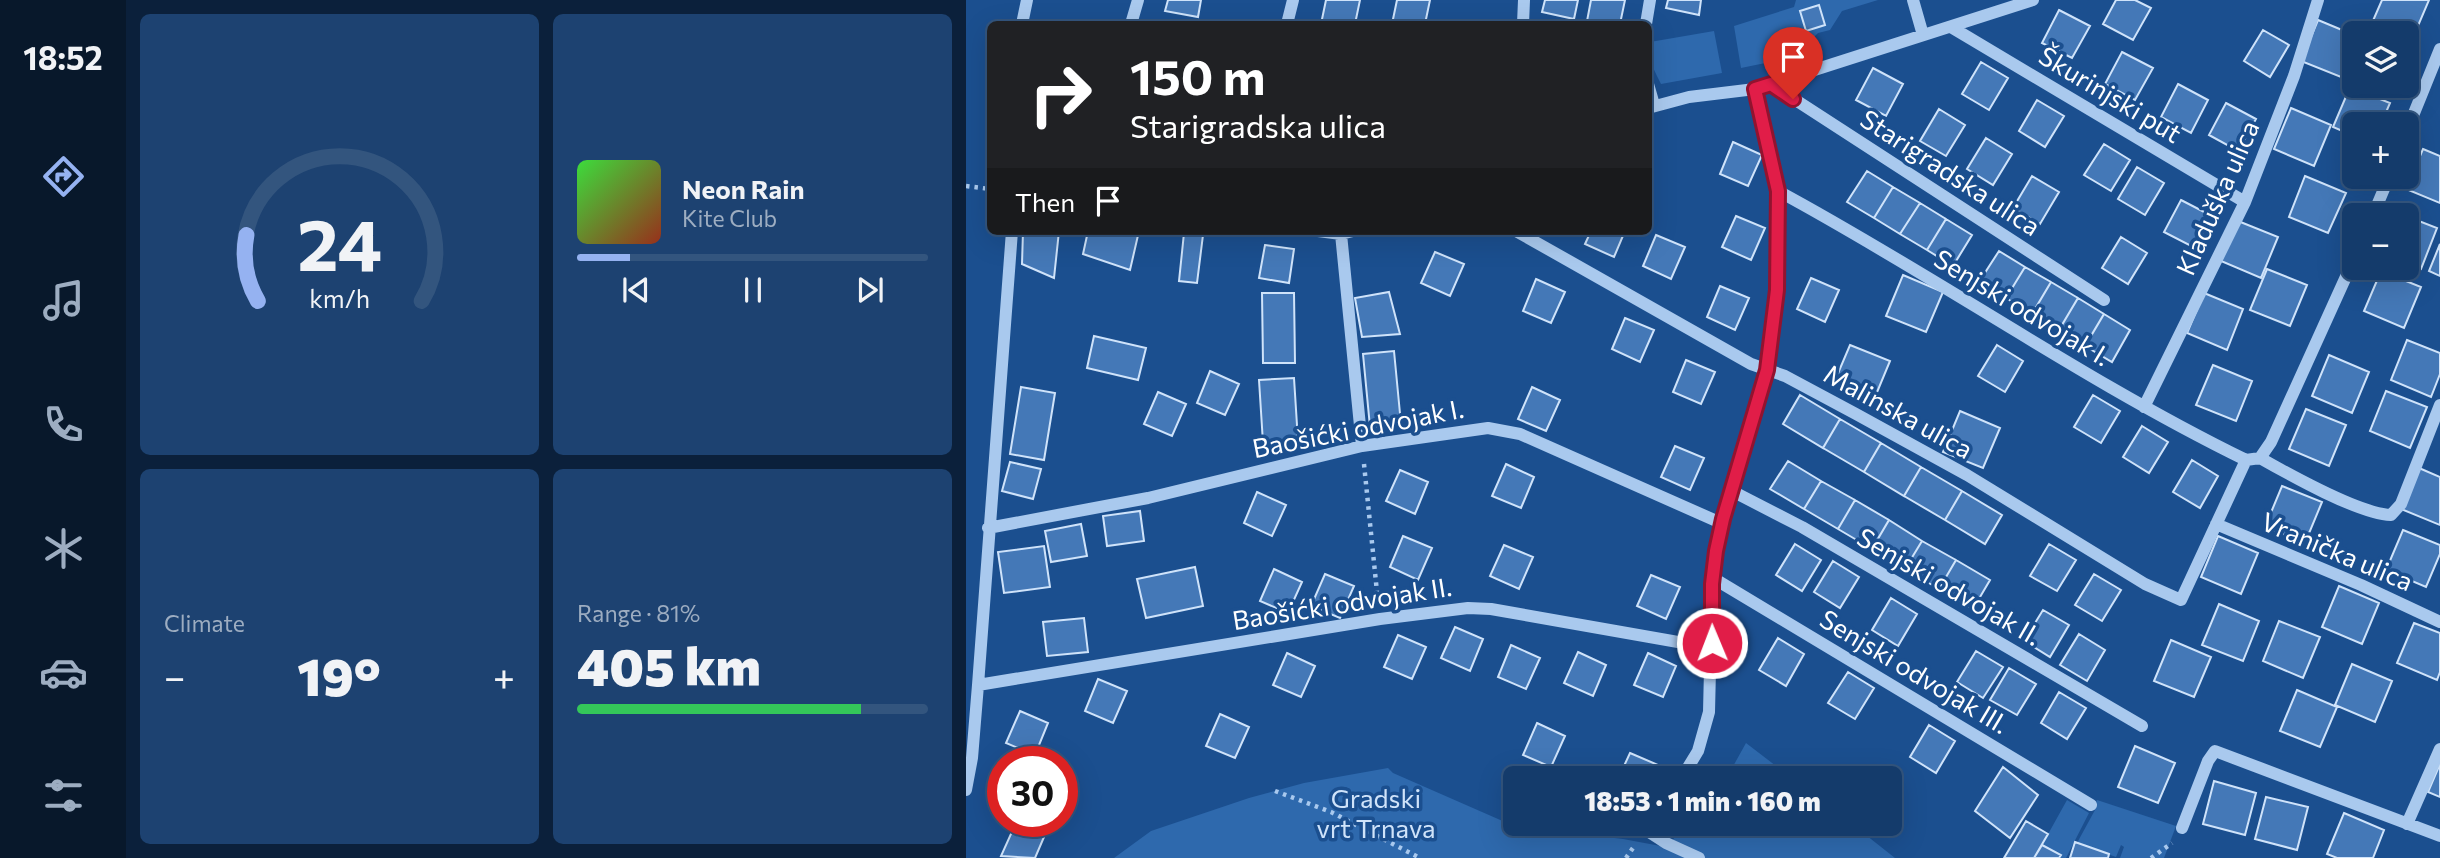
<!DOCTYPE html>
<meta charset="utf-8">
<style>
body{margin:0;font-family:Commissioner,sans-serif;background:#1d4271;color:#f1f3f6;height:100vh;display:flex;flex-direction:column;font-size:26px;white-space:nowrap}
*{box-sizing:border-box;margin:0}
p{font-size:23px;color:#9dadc1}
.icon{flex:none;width:38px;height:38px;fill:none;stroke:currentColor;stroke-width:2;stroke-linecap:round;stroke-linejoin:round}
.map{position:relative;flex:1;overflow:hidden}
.sheet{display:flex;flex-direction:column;gap:14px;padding:14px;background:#0b203b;width:840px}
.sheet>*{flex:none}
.hud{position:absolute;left:21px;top:21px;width:665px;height:214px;border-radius:10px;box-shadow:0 7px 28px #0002,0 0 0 2px #33557e;background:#202124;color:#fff;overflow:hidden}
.fabs{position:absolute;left:1376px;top:21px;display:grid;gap:14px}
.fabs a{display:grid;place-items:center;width:77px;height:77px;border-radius:10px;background:#143b6b;box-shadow:0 7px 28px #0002,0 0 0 2px #33557e;font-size:35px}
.speed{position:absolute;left:21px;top:746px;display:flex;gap:14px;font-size:35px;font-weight:700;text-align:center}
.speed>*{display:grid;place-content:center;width:91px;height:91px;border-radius:50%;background:#143b6b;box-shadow:0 7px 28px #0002,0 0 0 2px #33557e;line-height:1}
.speed .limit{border:10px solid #d22;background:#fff;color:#111}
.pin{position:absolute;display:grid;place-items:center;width:60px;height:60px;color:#fff;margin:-72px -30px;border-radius:50% 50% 50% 0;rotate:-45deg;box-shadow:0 0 7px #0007}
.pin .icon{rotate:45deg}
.me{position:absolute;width:77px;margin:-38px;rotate:359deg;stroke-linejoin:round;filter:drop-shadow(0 0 5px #0008)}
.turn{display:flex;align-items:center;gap:24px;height:147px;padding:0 28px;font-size:32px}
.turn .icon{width:91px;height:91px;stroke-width:2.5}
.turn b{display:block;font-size:49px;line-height:60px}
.then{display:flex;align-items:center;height:66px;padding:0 28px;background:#0003;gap:14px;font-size:26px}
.big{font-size:52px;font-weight:800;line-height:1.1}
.sheet .tile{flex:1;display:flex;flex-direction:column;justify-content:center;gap:10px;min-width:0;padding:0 24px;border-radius:10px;background:#1d4271}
.sheet .dial{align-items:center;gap:0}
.dial svg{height:182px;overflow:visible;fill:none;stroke:#33557e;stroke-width:7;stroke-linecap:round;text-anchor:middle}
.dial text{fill:#f1f3f6;stroke:none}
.song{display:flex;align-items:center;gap:21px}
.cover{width:84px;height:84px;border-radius:10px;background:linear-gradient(135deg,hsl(120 70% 55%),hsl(10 70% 35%))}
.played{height:7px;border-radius:4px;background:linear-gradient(90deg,#95b2f1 15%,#33557e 15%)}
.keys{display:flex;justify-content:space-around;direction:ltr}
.heat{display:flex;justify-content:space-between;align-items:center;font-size:38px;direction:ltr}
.charge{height:10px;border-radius:5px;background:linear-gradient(90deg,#34c759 81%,#33557e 0)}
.sheet .tiles{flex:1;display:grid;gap:14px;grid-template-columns:repeat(2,1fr)}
.trip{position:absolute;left:537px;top:766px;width:399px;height:70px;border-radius:10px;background:#143b6b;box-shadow:0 7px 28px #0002,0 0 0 2px #33557e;font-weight:800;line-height:70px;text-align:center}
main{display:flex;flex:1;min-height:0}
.tab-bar{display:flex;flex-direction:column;width:126px;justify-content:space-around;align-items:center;background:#08182b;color:#9dadc1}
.tab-bar .icon{width:49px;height:49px}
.tab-bar .on{color:#95b2f1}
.tab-bar b{font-size:32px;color:#f1f3f6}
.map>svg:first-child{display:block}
.green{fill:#2e69ad}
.building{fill:#4478b7;stroke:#cfe3fa;stroke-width:2}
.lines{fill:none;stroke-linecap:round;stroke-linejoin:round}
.path{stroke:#a9c9ee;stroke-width:4.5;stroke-dasharray:3.5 5;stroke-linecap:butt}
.minor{stroke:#a9c9ee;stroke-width:12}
.route-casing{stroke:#92132f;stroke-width:18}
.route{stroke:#e11d48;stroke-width:12}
.labels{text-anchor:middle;stroke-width:7;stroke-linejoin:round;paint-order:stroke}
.street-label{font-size:26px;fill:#fff;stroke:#1b4f8f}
.park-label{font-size:26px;fill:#cfe3fa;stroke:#1b4f8f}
</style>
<main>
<nav class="tab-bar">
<b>18:52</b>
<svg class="icon on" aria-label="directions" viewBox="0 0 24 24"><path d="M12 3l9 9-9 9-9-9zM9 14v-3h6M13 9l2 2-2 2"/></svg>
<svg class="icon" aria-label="music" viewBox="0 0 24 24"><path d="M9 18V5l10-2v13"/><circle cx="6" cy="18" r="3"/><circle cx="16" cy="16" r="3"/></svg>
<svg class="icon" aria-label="phone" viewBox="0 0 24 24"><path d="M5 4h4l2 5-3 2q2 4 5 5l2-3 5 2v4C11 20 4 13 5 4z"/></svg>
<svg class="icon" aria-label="climate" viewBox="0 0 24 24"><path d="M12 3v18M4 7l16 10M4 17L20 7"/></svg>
<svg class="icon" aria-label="car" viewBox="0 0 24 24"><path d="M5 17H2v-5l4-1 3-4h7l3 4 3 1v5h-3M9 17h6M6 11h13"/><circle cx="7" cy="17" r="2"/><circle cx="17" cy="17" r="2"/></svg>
<svg class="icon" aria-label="filters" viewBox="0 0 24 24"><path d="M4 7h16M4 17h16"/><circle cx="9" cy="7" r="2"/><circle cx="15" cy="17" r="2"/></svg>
</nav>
<section class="sheet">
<div class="tiles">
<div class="tile dial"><svg viewBox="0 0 100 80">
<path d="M14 69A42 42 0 1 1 86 69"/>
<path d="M14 69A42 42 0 0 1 9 40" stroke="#95b2f1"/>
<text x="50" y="56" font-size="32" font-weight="700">24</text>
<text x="50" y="72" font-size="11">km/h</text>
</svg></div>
<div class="tile">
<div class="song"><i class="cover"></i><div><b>Neon Rain</b><p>Kite Club</p></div></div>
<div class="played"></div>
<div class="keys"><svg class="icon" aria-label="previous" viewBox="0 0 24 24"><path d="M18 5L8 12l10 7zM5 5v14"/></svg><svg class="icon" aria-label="pause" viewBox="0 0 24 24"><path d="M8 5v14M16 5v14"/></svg><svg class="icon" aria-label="next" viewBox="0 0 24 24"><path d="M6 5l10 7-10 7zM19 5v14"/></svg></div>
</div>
<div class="tile"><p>Climate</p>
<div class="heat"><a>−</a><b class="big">19°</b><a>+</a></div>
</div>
<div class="tile"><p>Range · 81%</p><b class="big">405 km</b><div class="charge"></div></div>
</div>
</section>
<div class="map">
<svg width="1474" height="858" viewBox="0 0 1474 858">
<rect width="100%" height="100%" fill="#1b4f8f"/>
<path class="green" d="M830 0H912L876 11 864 30 852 33 828 57 775 68 768 26 828 7Z
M748 31 756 73 695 84C689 71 680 58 684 42Z
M780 743 827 779H760Z
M422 768 427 773 548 826 657 839 700 847 721 824H886L929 858H148L185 831 283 798 338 783Z
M1101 800 1123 813 1100 858H1093L1094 855 1076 845Z
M1131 800 1210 826 1198 858H1154L1158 847 1155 845 1150 857 1111 843 1129 810 1128 806Z"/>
<path class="building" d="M202 0H235L232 17 199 11Z
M360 0H394L389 24H355Z
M431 0H464L459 24H426Z
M579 0H612L608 19 576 12Z
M625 0H659L654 24 621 21Z
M702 0H735L733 15 700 8Z
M1150 0H1169L1185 8 1167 40 1137 24Z
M1416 0H1463L1446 40 1440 37V33H1431L1406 23Z
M853 5 859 25 840 31 834 11Z
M1093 10 1124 26 1106 58 1076 43Z
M1352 20 1388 35V46L1375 77 1335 61Z
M1297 30 1323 45 1304 77 1278 61Z
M1156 52 1187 68 1169 100 1139 84Z
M1015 62 1042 78 1023 110 996 94Z
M907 68 937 84 920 116 890 100Z
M1212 84 1242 100 1225 133 1195 117Z
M1384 87 1424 103 1415 124H1388V136L1367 127Z
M1071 100 1098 116 1079 147 1053 131Z
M1260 103 1290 119 1272 151 1243 135Z
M1325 108 1365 125 1348 166 1308 149Z
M973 109 999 125 980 156 954 141Z
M1020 138 1046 154 1027 185 1001 169Z
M767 142 796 155 782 186 754 174Z
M1138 144 1164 160 1145 191 1118 175Z
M1457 149 1474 156V203L1440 189Z
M1171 167 1198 183 1179 215 1152 199Z
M901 171 927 187 908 218 881 202Z
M1066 176 1093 192 1074 224 1047 208Z
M1339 176 1380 193 1362 233 1323 217Z
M927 187 954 203 934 234 908 218Z
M1215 200 1246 216 1229 248 1198 232Z
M954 203 980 219 961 250 934 234Z
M770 216 799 228 785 260 756 247Z
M1440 216 1471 228 1455 269 1440 263Z
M980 219 1006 235 987 266 961 250Z
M1272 221 1312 237 1295 278 1255 261Z
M57 231H93L88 278 56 264Z
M122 231H173L164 270 117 254Z
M625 231H659L648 257 619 244Z
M218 233 237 235 231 283 213 281Z
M690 235 719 247 705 279 677 266Z
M1155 237 1181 253 1162 284 1136 268Z
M1474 244V276L1463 271Z
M299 245 328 249 323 283 293 278Z
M1033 251 1059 267 1040 298 1013 282Z
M469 252 498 264 484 296 455 283Z
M1059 267 1085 282 1066 314 1040 298Z
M1301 269 1341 285 1324 326 1284 310Z
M1415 271 1455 287 1438 328 1398 311Z
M937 275 977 292 960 332 920 316Z
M845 278 873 290 859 322 831 309Z
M570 279 599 292 585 323 557 311Z
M1085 282 1112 298 1093 330 1066 314Z
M754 286 783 298 769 330 741 317Z
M423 292 434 334 396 337 389 298Z
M296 293H328L329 363H297Z
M1238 293 1277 309 1261 350 1221 333Z
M1112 298 1138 314 1119 346 1093 330Z
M1138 314 1164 330 1146 362 1119 346Z
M659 318 688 330 674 362 646 349Z
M128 336 180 348 172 380 121 368Z
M1441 340 1474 353V374L1465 397 1425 380Z
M884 345 924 361 907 402 867 385Z
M1031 345 1057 361 1039 392 1012 376Z
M428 351 435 424 404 427 397 354Z
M1363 355 1403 372 1386 413 1346 396Z
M720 360 749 372 735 404 707 392Z
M1247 365 1286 381 1270 421 1230 405Z
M244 371 273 384 259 415 231 403Z
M328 378 332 441 297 443 293 380Z
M55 387 89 393 78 460 44 454Z
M566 387 594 400 580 431 552 419Z
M1420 391 1461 407 1444 448 1404 431Z
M192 392 220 404 206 436 178 424Z
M834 395 874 419 857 448 817 424Z
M1127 395 1154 411 1135 443 1108 427Z
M1340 409 1380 425 1363 466 1323 449Z
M994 411 1034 428 1017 468 977 452Z
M874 419 915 443 898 472 857 448Z
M1176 426 1202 442 1183 473 1157 457Z
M915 443 955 467 938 496 898 472Z
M709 446 738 458 724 490 695 477Z
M1226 460 1252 476 1234 508 1207 492Z
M822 461 855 481 838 509 804 489Z
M44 462 75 469 67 499 36 491Z
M540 464 568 477 555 508 526 496Z
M955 467 996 491 979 520 938 496Z
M1453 468 1474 477V525L1435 509Z
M434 470 462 482 449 514 420 501Z
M855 481 889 500 872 529 838 509Z
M1316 486 1356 502 1339 543 1299 527Z
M996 491 1036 515 1019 544 979 520Z
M291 492 320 505 306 536 278 523Z
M889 500 923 520 906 549 872 529Z
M174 511 178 541 141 546 137 516Z
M923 520 956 541 939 569 906 549Z
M115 524 121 556 85 562 79 531Z
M1437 530 1474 545V554L1460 587 1420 570Z
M437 536 466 548 452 580 424 567Z
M1252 536 1292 553 1275 594 1235 577Z
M956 541 990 560 973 589 939 569Z
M829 544 855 560 836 591 810 575Z
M1083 544 1110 560 1091 591 1064 576Z
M538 545 567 557 553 589 524 576Z
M78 546 84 587 38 593 32 552Z
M990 560 1024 580 1007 609 973 589Z
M867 561 893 577 874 608 848 592Z
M229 567 237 606 180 618 171 579Z
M308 569 336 582 322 613 294 601Z
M359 574 388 586 374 618 345 606Z
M1128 574 1155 590 1136 621 1109 605Z
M685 575 714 587 700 619 671 606Z
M1373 586 1413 603 1396 644 1356 627Z
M925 598 951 614 932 646 906 630Z
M1253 604 1293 621 1277 661 1236 645Z
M1077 610 1103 625 1084 657 1058 641Z
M118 618 122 652 81 656 77 622Z
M1313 621 1354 637 1337 678 1297 661Z
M1448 623 1474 633V672L1471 680 1431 663Z
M489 627 517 639 504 671 475 658Z
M1113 634 1139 650 1121 681 1094 665Z
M432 635 460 647 446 679 418 667Z
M812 638 838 654 820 686 793 670Z
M1205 640 1245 657 1228 697 1188 681Z
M545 645 574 658 560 689 532 677Z
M1010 651 1037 667 1017 698 991 682Z
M612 652 640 665 627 696 598 683Z
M321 653 349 666 335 697 307 685Z
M682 653 710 666 697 697 668 685Z
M1386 664 1426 681 1409 722 1369 705Z
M1043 668 1070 684 1051 715 1024 700Z
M882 672 908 688 889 719 862 703Z
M132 679 161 691 147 723 119 711Z
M1331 690 1371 707 1354 747 1314 731Z
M1093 692 1120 708 1101 739 1075 723Z
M54 711 82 723 69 755 40 743Z
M254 714 283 727 269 758 240 746Z
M571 723 599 736 585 767 557 755Z
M963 725 989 741 970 773 944 757Z
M1169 746 1209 763 1192 803 1152 787Z
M664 753 692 765 686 779H652Z
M1474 764V797L1462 792Z
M1037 767 1072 795 1044 838 1009 811Z
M1248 781 1290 793 1279 835 1237 824Z
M1300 797 1342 807 1331 850 1289 839Z
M1378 813 1418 830 1407 858H1371L1361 854Z
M1060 821 1082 834 1068 858H1038Z
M49 825 78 837 69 858 35 856Z
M1109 842 1143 854 1142 858H1104Z
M1076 845 1095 855 1093 858H1068Z"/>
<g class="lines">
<path class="path" d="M0 186 24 189
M398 464 412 602
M309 791 365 812 454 858
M660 858 669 845
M1185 858 1206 843"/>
<path class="minor" d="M947 0 957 35
M56 24 61 0
M165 24 172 0
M321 24 327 0
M557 24 558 0
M680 24 684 0
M985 27 1279 202
M682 84 688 105
M805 84 1138 300
M682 108 723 97 789 89 1067 0
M1440 133 1474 49
M812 191C970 276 1118 381 1280 460
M1407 215 1423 177
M352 231 375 234 387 231
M550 231 785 364 819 376 890 414 1001 475 1179 584 1215 600 1280 460 1294 458 1305 442 1388 259
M375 234 396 446
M1178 407 1279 202 1328 76 1352 0
M1294 458C1324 475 1393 514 1425 515L1435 504 1474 405
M766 491 836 527 1176 726
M1250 524 1395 585 1474 622
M22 528 182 498 396 446 522 428 554 434 755 523
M747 578 1125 805
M12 685 414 619 502 608 525 609 746 648
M715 779 732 751 743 712 746 584 750 551 756 519 801 370 811 290 812 191 789 89
M0 790 6 758 12 685 46 231
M684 824 680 830 700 843 733 858
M1441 824 1474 749
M1216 828 1242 761 1249 751 1474 836"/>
</g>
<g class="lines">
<g class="route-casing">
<path id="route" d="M746 643V584L750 551 757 519 801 370 811 290 812 191 789 89 805 84 827 99"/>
</g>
<use href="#route" class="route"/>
</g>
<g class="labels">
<g class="street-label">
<text transform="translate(1144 95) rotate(31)" y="9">Škurinjski put</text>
<text transform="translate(984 173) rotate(33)" y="9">Starigradska ulica</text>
<text transform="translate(1252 198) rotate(-66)" y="9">Kladuška ulica</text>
<text transform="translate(1056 308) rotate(31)" y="9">Senjski odvojak I.</text>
<text transform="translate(932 412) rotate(29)" y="9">Malinska ulica</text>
<text transform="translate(392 429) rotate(-11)" y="9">Baošićki odvojak I.</text>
<text transform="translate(1371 552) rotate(23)" y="9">Vranička ulica</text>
<text transform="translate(983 587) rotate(30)" y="9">Senjski odvojak II.</text>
<text transform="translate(376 604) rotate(-9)" y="9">Baošićki odvojak II.</text>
<text transform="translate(948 672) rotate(31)" y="9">Senjski odvojak III.</text>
</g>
<g class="park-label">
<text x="410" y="808">Gradski<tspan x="410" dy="30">vrt Trnava</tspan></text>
</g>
</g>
</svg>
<div class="fabs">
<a><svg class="icon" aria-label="layers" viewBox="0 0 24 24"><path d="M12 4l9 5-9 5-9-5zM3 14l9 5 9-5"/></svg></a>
<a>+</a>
<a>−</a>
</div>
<div class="speed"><div class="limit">30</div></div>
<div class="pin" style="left:827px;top:99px;background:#d93025"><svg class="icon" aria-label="arrive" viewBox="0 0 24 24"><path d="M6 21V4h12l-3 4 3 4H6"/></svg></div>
<svg class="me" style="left:746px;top:643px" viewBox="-20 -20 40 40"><circle r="17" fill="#e11d48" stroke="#fff" stroke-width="3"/><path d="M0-11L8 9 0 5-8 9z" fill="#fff"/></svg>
<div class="trip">18:53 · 1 min · 160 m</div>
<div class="hud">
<div class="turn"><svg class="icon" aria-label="right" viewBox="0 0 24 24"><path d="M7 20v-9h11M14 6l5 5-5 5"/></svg><div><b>150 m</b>Starigradska ulica</div></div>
<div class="then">Then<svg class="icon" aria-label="arrive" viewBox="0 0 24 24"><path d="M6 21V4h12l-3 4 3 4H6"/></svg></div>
</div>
</div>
</main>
